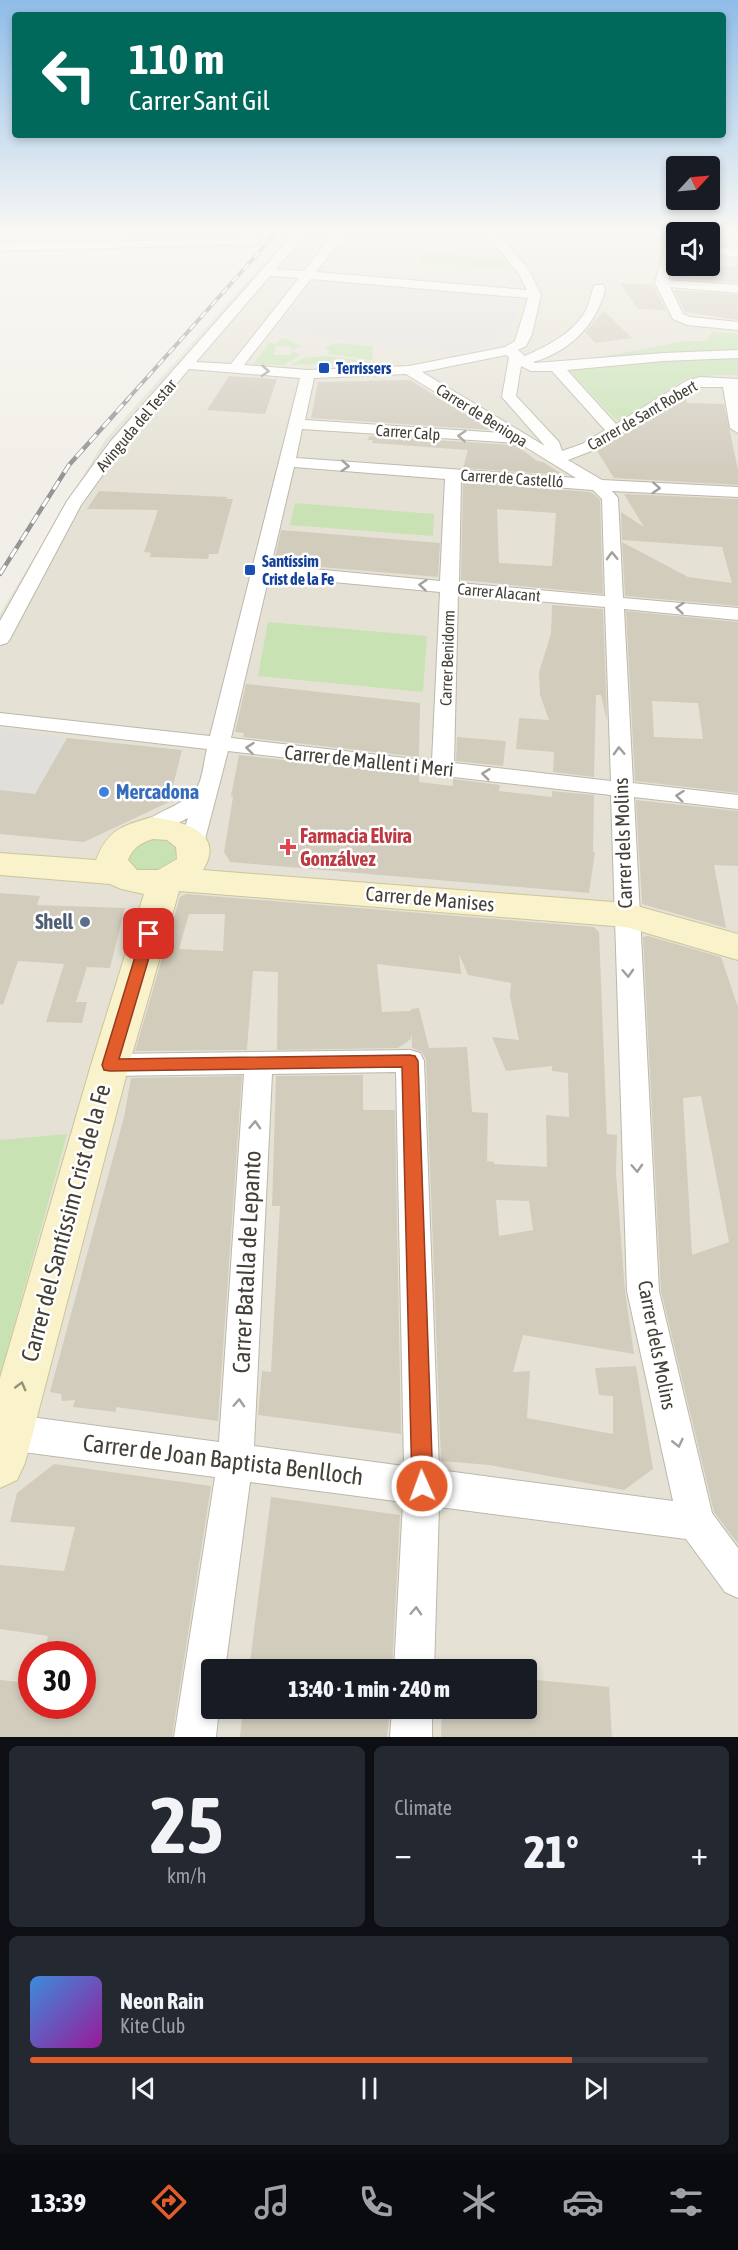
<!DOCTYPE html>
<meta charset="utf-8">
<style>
body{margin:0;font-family:"Asap Condensed",sans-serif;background:#242831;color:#f1f3f6;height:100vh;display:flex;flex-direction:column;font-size:22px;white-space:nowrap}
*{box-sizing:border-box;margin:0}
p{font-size:20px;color:#9ea1a6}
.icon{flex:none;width:33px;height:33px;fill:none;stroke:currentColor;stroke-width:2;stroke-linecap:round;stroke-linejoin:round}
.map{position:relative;height:1737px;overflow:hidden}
.panel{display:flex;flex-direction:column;gap:9px;padding:9px;background:#0d0f14;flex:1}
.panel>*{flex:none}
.guide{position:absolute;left:12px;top:12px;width:714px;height:126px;border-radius:6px;box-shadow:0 3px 9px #0003;background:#00695c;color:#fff;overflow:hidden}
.needle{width:39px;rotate:64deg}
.tools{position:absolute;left:666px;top:156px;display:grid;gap:12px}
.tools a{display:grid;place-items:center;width:54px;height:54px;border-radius:6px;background:#171b24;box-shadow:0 3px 9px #0003;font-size:30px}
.speed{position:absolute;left:18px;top:1641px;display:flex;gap:12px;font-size:30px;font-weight:700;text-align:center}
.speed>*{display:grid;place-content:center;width:78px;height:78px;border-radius:50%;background:#171b24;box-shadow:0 3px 9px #0003;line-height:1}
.speed .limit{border:9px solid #d22;background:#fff;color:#111}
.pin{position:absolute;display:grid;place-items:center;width:51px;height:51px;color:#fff;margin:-26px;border-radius:12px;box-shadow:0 3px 9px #0006}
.me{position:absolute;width:66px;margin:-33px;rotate:358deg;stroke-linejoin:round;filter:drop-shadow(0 0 4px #0008)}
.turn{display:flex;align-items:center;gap:21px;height:126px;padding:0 18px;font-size:27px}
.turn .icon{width:78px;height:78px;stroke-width:2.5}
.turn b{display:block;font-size:42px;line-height:51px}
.big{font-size:45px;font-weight:800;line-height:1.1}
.panel .tile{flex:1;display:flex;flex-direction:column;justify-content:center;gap:9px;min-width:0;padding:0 21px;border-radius:9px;background:#242831}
.panel .dial{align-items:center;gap:0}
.dial b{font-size:78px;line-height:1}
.song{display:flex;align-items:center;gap:18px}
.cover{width:72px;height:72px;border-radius:9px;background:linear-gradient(135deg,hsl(210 70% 55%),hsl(300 70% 35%))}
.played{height:6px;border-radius:3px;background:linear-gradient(90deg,#e35c2c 80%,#363941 80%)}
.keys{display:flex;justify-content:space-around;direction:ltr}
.heat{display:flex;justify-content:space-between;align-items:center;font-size:33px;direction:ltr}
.panel .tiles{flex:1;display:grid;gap:9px;grid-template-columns:1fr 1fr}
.tile:last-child{grid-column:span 2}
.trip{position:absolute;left:201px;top:1659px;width:336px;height:60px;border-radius:6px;background:#171b24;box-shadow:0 3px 9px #0003;font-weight:800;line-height:60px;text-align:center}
.tabs{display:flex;height:96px;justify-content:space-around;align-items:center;background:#090b0e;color:#9ea1a6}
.tabs .icon{width:42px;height:42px}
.tabs .selected{color:#e35c2c}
.tabs b{font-size:27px;color:#f1f3f6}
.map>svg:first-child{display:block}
.residential{fill:#e5e2d5;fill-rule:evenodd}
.green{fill:#c8e2b4}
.parking{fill:#e0dfdb}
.building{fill:#d2ccbd;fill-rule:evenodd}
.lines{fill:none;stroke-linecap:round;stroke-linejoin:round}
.street-casing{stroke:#bcb8aa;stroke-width:2}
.secondary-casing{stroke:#ccc59b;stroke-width:2}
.street{fill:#fff;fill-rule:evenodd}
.secondary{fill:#f9f2ca;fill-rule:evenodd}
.rail-far1-casing{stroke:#959595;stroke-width:4}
.rail-casing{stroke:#959595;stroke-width:4.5}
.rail-far1{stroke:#fff;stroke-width:2;stroke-dasharray:8;stroke-linecap:butt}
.rail{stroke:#fff;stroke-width:3;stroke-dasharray:10;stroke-linecap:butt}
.oneway{stroke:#a2a09b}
.oneway2{stroke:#959079}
.route{fill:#e35c2c;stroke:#943c1d;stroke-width:1.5}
.transit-dot{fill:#1a4fb4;stroke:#fff;stroke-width:2}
.shop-dot{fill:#3f7fe0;stroke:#fff;stroke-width:2}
.health-dot{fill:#e0444e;stroke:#fff;stroke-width:2}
.service-dot{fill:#5c6f8a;stroke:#fff;stroke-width:2}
.labels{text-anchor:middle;stroke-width:5;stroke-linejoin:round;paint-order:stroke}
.far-transit-label{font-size:16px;font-weight:bold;fill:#164399;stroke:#fff;text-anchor:start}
.far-street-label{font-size:16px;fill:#444037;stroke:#fff}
.street-label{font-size:20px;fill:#444037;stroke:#fff}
.shop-label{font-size:20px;font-weight:bold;fill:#366cbe;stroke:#fff;text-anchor:start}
.health-label{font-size:20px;font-weight:bold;fill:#be3a42;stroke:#fff;text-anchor:start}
.service-label{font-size:20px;font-weight:bold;fill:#4e5e75;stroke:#fff;text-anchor:end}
.near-street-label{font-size:24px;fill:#444037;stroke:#fff}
</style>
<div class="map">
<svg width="738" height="1737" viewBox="0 0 738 1737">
<rect width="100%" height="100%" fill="#f1efe7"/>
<path class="residential" d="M292 231H738V1737H0V614L105 440ZM676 232H710V266H676ZM32 1654H82V1706H32ZM212 1670H526V1708H212Z"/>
<path class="green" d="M424 253 502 259 511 269 419 262Z
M712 332 738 334V375H713L684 380 622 421 615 419 563 364 686 341H706Z
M282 338 302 346 291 350V347L276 346 274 355H290L291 352H296L300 356 283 365 253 364 269 343 277 344Z
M334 343 373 346 372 360 328 354 329 350 325 348Z
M325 356 375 362V363L290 365 304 358Z
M295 503 434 514 433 536 290 525Z
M268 622 427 636 423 692 258 676Z
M151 837 174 841 180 857 163 871H136L126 861 128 848Z
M67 1134 0 1376V1140Z"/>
<path class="parking" d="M316 281 520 299 511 331 494 339 487 347 462 351 275 333Z
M0 728 66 738 35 794 0 790Z"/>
<path class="building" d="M674 266H738V283L671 278Z
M620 283 653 285 666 310 638 309Z
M674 290 738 295V320L685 312Z
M604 311 632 338 595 343 585 332Z
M229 376 277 379 265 414 207 410Z
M410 380 491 430 311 418 318 382Z
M685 397 687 403 724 404 738 470V485L614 478 597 451Z
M370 436 516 445 537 461 543 462 563 475 463 468 468 450 372 443 373 440H367Z
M463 482 590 492 595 495 600 500 603 594 461 580ZM497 509 556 513 552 566 499 563Z
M99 491 228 497 226 499H233L218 554H209L208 559 150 557 151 553 144 552 158 510 87 509Z
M624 494 738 499V606L625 596 622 542 688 577 732 583 722 547 622 540 621 512 644 527Z
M281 530 440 543 438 577 274 563Z
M552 605 603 609 607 721 601 695H596L594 777 553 772 554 752 516 749 519 718 549 720 540 695 539 672 551 634Z
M626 611 738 622V793L635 781ZM652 701 698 703 703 739 654 737Z
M246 684 420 703 419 757 243 737 244 733 235 732Z
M457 737 506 741 503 766 456 761Z
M67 738 182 750 169 802 84 842 0 834V790L35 794Z
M239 755 419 775V782L453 786V779L500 785 499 791 552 797V791L594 795 593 852H595L589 893 230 862 224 852 233 797 231 796Z
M636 800 738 811V866L714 865 726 928 642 904Z
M0 893 40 896 37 905 125 908 110 968 87 967 76 1002H87L82 1023 46 1022 64 964 18 961 3 1005 0 1004Z
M186 894 594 927 599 932 607 1134 617 1135 616 1173 625 1291 634 1354 523 1335 513 1372 530 1371 527 1418 613 1434V1396L599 1395 595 1368 636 1366 653 1469 624 1490 489 1465 441 1461 426 1060 422 1052 412 1048V1034L411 1039 398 1048 277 1050 278 972 253 971 247 1050 135 1051 180 897ZM189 914H225L223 951 179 949ZM459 954 468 975 511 983 510 996 519 1040 492 1037 506 1071 552 1066V1071L568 1073 569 1117 546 1115 547 1167 494 1164V1162L487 1161 488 1113 472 1112 467 1047 429 1048 419 1008 411 1009V1011L382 1012 377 964 461 974ZM496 1200 529 1201 533 1230 499 1236Z
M648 936 721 957 738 1007V1544L714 1512 661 1291 643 937ZM701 1096 729 1242 692 1255 683 1098Z
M363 1075V1110H395L401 1434 258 1415 262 1371 271 1372 280 1206H272L276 1076Z
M242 1076 218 1421 116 1407V1412L73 1407 75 1400 62 1401 61 1394 50 1392 124 1117 131 1078Z
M54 1464 211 1486 172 1737H0V1680L32 1683V1706H82V1654H44L48 1636 0 1629V1565L64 1571 75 1527 10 1522 17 1493Z
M271 1497 400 1515 392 1670H249Z
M526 1679 609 1687 612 1737H441L442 1708H526Z
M243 1708H390L387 1737H240Z"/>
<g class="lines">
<g class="street-casing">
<path id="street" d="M240 231H252L259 242 257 244 0 251V243L245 239Z
M296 231H308L276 269 304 271 336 231H348L316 272 527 290 519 274 490 239 418 234 412 231H498L499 235 529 270 541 295 532 334 526 346 518 350 525 356C547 346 572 334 585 312 590 304 590 294 595 285H603L605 288C598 324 569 352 533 362L535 363 663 353 738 350V358L663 361 567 370 616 424 686 381 700 377 738 379V433L730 428 723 387H696L594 450 568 460 602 480 738 487V497L612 491 618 498 623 598 738 608V620L624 609 633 783 738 795V809L634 797 659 1291 712 1513 738 1548V1598L725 1592 686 1539 439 1507 434 1670H394L403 1502 250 1482 225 1670H212V1708H219L216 1737H174L215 1477 0 1449V1413L219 1442 244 1074 110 1076 100 1073 96 1065 100 1057 110 1054 410 1050 420 1053 424 1061 439 1470 673 1501 627 1291 611 795 228 751 204 843 200 849 192 851 184 849 180 843 188 818 152 836 144 833 140 828C151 811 188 806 198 786 203 776 204 760 207 749L0 725V713L210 736 300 378 189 369 122 448 81 505 10 639 7 643 0 645V621L67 501 110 442ZM270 276 299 278 231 364 196 362ZM311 279 528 298 515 341 505 347 409 366 308 370 244 365ZM506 355 509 357 502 397 545 446 422 372ZM521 366 531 371H552L605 430 582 444 562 451 559 442 516 396ZM406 374 502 433 305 420 314 378ZM302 429 519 443 576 478 296 458ZM294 467 445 479 440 581 271 565ZM461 480 593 490 602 499 605 596 459 583ZM269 576 440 592 432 761 231 738ZM458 594 605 607 611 781 454 763ZM396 1072 404 1466 254 1446 272 1074Z
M676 244V251L668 280 738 285V293L670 287 683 314 690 317 738 322V330L687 325 673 319 655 283 665 248 667 246Z
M710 247 738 249V257L710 254Z
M392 1708H432V1737H390Z"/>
</g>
<g class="secondary-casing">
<path id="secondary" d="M152 817C180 821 227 831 203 870L626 903 738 934V960L626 927 179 891 129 1065 25 1463 17 1480 0 1488V1378L91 1065 144 894 121 889 110 884 0 875V853L96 860C108 829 122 826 152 817ZM153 839 167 840 176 847 177 859 158 870H137L128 860C133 848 140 843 153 839Z"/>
</g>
<use href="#street" class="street"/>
<use href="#secondary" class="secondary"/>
<g class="rail-far1-casing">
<path id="rail-far1" d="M126 401 278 231"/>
</g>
<g class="rail-casing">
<path id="rail" d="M0 574 69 465 128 399"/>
</g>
<use href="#rail-far1" class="rail-far1"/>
<use href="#rail" class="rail"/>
</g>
<defs><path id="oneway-chevron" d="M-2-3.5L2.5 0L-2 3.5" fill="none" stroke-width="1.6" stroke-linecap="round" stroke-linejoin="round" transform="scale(1.5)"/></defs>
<g class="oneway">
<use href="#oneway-chevron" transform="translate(265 371) rotate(4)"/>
<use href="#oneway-chevron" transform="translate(462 436) rotate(-176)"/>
<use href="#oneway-chevron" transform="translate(345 466) rotate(4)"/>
<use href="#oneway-chevron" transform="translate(656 488) rotate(3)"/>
<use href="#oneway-chevron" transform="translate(612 556) rotate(-92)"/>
<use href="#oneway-chevron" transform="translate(423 585) rotate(-175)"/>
<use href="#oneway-chevron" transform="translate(680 608) rotate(-175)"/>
<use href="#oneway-chevron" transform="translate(250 748) rotate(-174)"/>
<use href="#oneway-chevron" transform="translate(619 751) rotate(-92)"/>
<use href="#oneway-chevron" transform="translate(486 774) rotate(-173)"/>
<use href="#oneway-chevron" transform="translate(680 796) rotate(-174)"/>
<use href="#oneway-chevron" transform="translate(628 973) rotate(87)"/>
<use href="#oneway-chevron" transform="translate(255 1125) rotate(-87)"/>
<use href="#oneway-chevron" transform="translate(637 1168) rotate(87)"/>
<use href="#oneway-chevron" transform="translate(239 1403) rotate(-87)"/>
<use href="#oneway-chevron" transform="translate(678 1443) rotate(77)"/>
<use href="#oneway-chevron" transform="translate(416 1611) rotate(-87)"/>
</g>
<use class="oneway2" href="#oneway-chevron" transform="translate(21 1386) rotate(-75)"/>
<linearGradient id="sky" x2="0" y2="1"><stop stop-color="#8fbce8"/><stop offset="0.49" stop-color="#f9f8f4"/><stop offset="1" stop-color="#f9f8f4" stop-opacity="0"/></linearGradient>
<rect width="738" height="474" fill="url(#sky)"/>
<path class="route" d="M149 929 156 934 119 1059 410 1055 415 1056 418 1061 433 1486 430 1493 422 1496 415 1493 412 1486 402 1067 110 1071 104 1070 102 1065 142 934Z"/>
<g class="transit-dot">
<rect x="318" y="362" width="12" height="12" rx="3"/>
<rect x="244" y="564" width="12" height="12" rx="3"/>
</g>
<circle class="shop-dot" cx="104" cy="792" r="6"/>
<path class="health-dot" d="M285 838h6v6h6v6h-6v6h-6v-6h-6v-6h6z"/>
<circle class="service-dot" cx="85" cy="922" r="6"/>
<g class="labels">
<g class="far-transit-label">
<text x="336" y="374">Terrissers</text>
<text x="262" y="567">Santíssim<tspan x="262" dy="18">Crist de la Fe</tspan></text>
</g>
<g class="far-street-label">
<text transform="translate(482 415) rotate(32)" y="6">Carrer de Beniopa</text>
<text transform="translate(642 415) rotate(-30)" y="6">Carrer de Sant Robert</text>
<text transform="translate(136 425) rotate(-50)" y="6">Avinguda del Testar</text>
<text transform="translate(408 432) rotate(4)" y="6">Carrer Calp</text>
<text transform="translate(512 478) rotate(4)" y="6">Carrer de Castelló</text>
<text transform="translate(499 592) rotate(5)" y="6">Carrer Alacant</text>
<text transform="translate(447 658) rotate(-88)" y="6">Carrer Benidorm</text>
</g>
<g class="street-label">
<text transform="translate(369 761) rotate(6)" y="7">Carrer de Mallent i Meri</text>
<text transform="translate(623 843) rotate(-92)" y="7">Carrer dels Molins</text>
<text transform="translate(430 899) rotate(5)" y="7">Carrer de Manises</text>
<text transform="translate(657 1345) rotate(79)" y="7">Carrer dels Molins</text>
</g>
<g class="shop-label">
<text x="116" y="799">Mercadona</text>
</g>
<g class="health-label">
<text x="300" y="843">Farmacia Elvira<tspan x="300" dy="23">Gonzálvez</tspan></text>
</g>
<g class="service-label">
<text x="73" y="929">Shell</text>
</g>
<g class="near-street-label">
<text transform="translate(66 1223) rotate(-75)" y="8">Carrer del Santíssim Crist de la Fe</text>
<text transform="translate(247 1262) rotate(-87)" y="8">Carrer Batalla de Lepanto</text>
<text transform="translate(223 1460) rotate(7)" y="8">Carrer de Joan Baptista Benlloch</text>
</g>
</g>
</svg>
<div class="tools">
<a><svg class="needle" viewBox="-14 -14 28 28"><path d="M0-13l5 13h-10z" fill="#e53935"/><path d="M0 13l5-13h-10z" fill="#9ea1a6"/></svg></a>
<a><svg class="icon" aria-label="sound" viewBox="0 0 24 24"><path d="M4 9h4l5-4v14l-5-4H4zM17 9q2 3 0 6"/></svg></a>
</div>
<div class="speed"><div class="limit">30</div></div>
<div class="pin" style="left:149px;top:934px;background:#d93025"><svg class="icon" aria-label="arrive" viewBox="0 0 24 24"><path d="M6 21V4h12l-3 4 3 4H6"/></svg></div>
<svg class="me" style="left:422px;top:1486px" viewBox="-20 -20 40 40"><circle r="17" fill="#e35c2c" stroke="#fff" stroke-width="3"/><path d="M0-11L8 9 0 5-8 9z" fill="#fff"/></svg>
<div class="trip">13:40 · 1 min · 240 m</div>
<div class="guide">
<div class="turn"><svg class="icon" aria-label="left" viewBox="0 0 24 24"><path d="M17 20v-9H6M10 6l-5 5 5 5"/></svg><div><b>110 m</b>Carrer Sant Gil</div></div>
</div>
</div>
<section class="panel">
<div class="tiles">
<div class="tile dial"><b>25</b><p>km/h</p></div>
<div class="tile"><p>Climate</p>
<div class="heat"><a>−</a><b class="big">21°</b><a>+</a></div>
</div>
<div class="tile">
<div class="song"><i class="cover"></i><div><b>Neon Rain</b><p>Kite Club</p></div></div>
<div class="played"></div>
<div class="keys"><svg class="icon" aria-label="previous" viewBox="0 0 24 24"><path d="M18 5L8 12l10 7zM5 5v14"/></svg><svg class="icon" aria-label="pause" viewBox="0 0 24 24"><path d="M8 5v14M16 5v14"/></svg><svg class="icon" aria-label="next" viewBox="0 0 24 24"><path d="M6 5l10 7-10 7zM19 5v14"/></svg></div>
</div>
</div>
</section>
<nav class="tabs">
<b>13:39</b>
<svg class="icon selected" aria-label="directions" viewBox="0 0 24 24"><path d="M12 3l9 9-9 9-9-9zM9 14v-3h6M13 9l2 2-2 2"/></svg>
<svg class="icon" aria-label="music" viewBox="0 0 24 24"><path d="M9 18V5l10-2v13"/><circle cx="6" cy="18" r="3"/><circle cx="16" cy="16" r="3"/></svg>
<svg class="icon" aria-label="phone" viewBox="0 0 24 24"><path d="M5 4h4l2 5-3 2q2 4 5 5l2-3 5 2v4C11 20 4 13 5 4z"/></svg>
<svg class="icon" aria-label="climate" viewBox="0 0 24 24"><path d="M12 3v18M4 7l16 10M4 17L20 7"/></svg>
<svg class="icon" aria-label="car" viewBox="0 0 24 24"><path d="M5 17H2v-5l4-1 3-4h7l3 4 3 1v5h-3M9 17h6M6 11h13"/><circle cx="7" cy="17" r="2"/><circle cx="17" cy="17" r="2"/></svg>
<svg class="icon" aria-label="filters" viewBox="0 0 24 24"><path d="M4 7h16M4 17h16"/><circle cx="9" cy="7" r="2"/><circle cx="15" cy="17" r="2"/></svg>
</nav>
